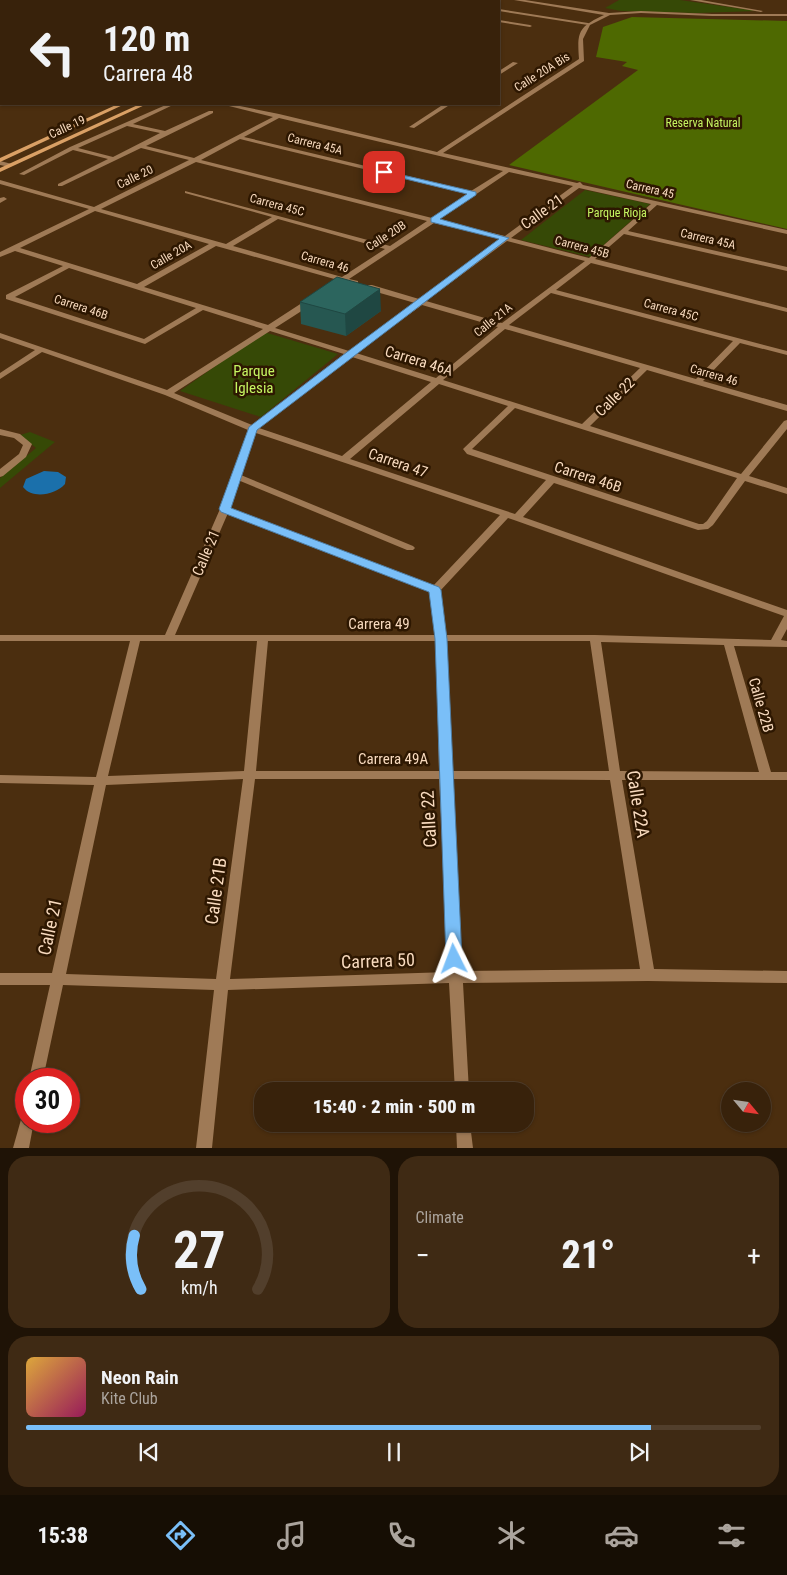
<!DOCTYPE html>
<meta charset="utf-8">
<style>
body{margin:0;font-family:"Roboto Condensed",sans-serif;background:#3f2a14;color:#f1f3f6;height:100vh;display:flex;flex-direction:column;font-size:19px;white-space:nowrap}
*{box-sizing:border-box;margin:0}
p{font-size:16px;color:#aba49d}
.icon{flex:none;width:28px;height:28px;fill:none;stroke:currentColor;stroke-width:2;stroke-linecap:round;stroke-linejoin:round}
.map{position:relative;height:1148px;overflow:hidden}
.drawer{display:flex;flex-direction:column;gap:8px;padding:8px;background:#1f1306;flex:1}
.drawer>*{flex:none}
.guide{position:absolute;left:0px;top:0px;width:500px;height:105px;box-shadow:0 1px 4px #0004,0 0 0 1px #523f2c;background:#38220b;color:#f1f3f6;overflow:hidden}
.needle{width:32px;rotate:119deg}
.tools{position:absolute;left:721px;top:1082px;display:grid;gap:10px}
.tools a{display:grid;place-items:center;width:50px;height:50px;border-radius:50%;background:#38220b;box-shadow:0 1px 4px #0004,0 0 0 1px #523f2c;font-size:25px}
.speed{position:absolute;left:15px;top:1068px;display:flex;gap:10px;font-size:25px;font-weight:700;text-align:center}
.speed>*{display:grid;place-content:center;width:65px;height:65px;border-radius:50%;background:#38220b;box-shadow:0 1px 4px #0004,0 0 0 1px #523f2c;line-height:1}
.speed .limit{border:8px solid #d22;background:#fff;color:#111}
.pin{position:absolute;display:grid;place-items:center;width:42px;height:42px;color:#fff;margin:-21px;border-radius:10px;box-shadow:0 2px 8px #0006}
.me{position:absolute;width:55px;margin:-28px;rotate:357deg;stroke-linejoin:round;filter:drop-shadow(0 0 4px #0008)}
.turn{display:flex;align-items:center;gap:18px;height:105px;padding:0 20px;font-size:22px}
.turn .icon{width:65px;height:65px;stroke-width:2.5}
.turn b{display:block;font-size:35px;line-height:42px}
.big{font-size:38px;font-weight:800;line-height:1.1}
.drawer .card{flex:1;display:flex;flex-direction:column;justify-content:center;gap:8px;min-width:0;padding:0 18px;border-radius:20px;background:#3f2a14}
.drawer .dial{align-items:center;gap:0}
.dial svg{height:130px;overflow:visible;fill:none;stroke:#523f2c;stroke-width:7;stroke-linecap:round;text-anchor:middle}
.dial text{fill:#f1f3f6;stroke:none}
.song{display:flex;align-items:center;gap:15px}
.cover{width:60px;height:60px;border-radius:8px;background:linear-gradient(135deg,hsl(40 70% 55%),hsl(330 70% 35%))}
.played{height:5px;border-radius:2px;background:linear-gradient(90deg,#7abff8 85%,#523f2c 85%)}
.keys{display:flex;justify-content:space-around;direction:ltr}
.heat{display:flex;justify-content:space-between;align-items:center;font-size:28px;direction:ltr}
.drawer .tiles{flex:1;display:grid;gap:8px;grid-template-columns:1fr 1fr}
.card:last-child{grid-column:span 2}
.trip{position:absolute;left:254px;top:1082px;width:280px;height:50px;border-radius:20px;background:#38220b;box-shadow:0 1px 4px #0004,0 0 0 1px #523f2c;font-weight:800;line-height:50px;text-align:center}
.tabs{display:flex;height:80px;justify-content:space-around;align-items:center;background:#160e04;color:#aba49d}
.tabs .icon{width:35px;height:35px}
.tabs .selected{color:#7abff8}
.tabs b{font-size:22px;color:#f1f3f6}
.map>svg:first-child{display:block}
.green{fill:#364906}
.forest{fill:#4e6901}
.water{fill:#1b70ab}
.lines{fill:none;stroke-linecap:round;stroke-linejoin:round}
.service{fill:#9f7a56;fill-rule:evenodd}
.minor{fill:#9f7a56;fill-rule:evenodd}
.secondary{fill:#daa065;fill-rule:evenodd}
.wall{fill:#265751}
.shaded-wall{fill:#1f4742}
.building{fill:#2c655e;stroke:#1f4742}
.route{fill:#7abff8;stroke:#4f7ca1}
.labels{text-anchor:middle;stroke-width:5;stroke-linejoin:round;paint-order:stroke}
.far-street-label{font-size:12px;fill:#f8dabe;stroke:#2d1701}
.far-park-label{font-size:12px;fill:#c5f561;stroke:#2d1701}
.street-label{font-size:15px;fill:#f8dabe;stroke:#2d1701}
.park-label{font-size:15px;fill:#c5f561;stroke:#2d1701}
.near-street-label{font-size:18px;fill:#f8dabe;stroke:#2d1701}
</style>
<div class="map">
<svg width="787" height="1148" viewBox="0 0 787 1148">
<rect width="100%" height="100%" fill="#4b2e0f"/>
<path class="green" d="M619 0H680L757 11 697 13 621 11 605 8Z
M585 190 650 204 590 257 521 240Z
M264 332 338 354 261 417 180 391Z
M30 432 55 442 0 488V478L36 448 20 435Z"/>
<path class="forest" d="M632 17 787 21V229L509 165 638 70 622 66 627 62 596 57 603 27Z"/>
<path class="water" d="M44 471 58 472 66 477 65 484C56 494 33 500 23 487L26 479Z"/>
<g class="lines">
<path class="service" d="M499 9 588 23 590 24 588 25 499 11Z
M499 20 530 25 532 26 530 27 499 22Z
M0 71 1 72V76L0 75Z
M236 473 413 546 415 548 413 550H407L233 478 231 476Z"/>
<path class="minor" d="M514 0H525L609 13 641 11 712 14H787V16H712L641 13 610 15 590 25 583 39 584 61 443 153 577 183 580 182 583 185 787 230V234L657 205 628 231 787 267V271L624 234 595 259 787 308V312L591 263 556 290 787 351V355L740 343 703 381 787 405V411L647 370 590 426 741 474 784 421 787 420V429L749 476 787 488V494L745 481 713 525 708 529 698 530 554 483 523 517 787 610V629L781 640 787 641V647L734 646 771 772H787V780H622L654 969 787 971V983L648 981 463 983 469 1091H455L449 983 228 990 212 1148H196L214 990 63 985 43 1079H29L50 985H0V973H52L94 785 0 783V775L96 777 130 641H0V635H165L220 509 248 430 165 395 42 352 0 379V373L35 350 0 338V333L167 390 263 329 203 310 145 344 6 299V295L63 266 15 251 0 257V252L89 209 0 184V180L94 207 189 160 141 148 62 186H58V184L108 159 73 150 24 175 19 174 70 147 168 104H175L133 124 165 131 209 111H213V113L146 146 194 158 273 117 221 104H230L279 114 437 152 579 59C577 32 578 27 604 15ZM279 118 503 171 471 191 244 137ZM127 126 160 133 113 157 78 148ZM240 139 467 194 432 218 201 160ZM196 162 427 221 390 246 185 191V193L272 217 226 244 101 209ZM509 172 573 186 505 236 438 220ZM579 188 651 204 589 258 511 238ZM95 211 209 244 137 284 20 248ZM278 219 385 249 342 277 233 246ZM434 223 501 239 419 299 372 285H366V289L415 303 349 351 275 328 314 303V299H308L268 325 144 287 216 246 338 280 337 284 344 282 358 285V281L349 279ZM507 241 585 261 502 323 426 301ZM69 268 196 308 144 339 15 297ZM551 293 733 341 696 379 509 325ZM422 305 498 327 436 378 356 353ZM505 329 640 368 582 424 443 380ZM270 331 344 354 252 425 174 393ZM352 357 431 382 342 456 259 428ZM439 384 508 406 463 449 467 454 546 480 515 514 350 459ZM515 408 737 478 707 521 703 524H699L472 449ZM256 433 500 515 433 586 230 508ZM228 513 430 592 435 635H175ZM508 518 514 520 784 616 771 640 595 635H446L440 591ZM140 641H257L244 771 108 776ZM268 641H436L439 771H256ZM446 641H590L609 771H451ZM601 642 724 645 759 772 620 771ZM243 779 216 979 66 974 106 785ZM255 779H439L449 972 230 979ZM451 779 610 780 640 969 462 971Z
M690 0H701L763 11 761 12Z
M513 62 518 63 499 75V71Z
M444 104H451L414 128 409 127Z
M0 161 12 164 13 165 10 167 0 165Z
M4 197 7 199 0 203V198Z
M0 429 20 434 32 444 26 457 3 476 0 477V469L19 454 23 445 14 438 0 435Z
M26 1114V1121H34L29 1148H13L22 1116Z
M456 1124H470L473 1148H457Z"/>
<path class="secondary" d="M118 104H125L0 162V158Z
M140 104H147L0 172V168Z"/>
</g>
<path class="wall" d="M300 302 381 311 346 336 301 324Z"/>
<path class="shaded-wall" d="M380 289 381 311 346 336 345 314Z"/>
<path class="building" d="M337 277 380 289 345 314 300 302Z"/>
<path class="route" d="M381 170 476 192V195L440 219 509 238 257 430 231 508 439 587 441 590 447 639 462 959 459 963 454 965 449 963 446 959 435 639 429 592 221 512 219 509 249 427 347 352 499 239 431 222V218L467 194 381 173Z"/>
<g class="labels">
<g class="far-street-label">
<text transform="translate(542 72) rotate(-32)" y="4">Calle 20A Bis</text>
<text transform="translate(67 127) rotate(-25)" y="4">Calle 19</text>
<text transform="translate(315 144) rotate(14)" y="4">Carrera 45A</text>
<text transform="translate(135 177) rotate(-26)" y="4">Calle 20</text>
<text transform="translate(650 189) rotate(13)" y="4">Carrera 45</text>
<text transform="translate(277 205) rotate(15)" y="4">Carrera 45C</text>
<text transform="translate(386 236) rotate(-33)" y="4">Calle 20B</text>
<text transform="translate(708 239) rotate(13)" y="4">Carrera 45A</text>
<text transform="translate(582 247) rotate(15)" y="4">Carrera 45B</text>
<text transform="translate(171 255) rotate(-30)" y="4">Calle 20A</text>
<text transform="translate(325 262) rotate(16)" y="4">Carrera 46</text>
<text transform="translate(81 307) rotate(18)" y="4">Carrera 46B</text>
<text transform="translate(671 310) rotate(15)" y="4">Carrera 45C</text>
<text transform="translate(493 320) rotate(-39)" y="4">Calle 21A</text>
<text transform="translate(714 375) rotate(16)" y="4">Carrera 46</text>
</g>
<g class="far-park-label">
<text x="703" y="127">Reserva Natural</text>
<text x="617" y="217">Parque Rioja</text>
</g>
<g class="street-label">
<text transform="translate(542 212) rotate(-36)" y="5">Calle 21</text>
<text transform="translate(419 361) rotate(17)" y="5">Carrera 46A</text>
<text transform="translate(615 397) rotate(-44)" y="5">Calle 22</text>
<text transform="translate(398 463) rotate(19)" y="5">Carrera 47</text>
<text transform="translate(588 477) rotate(18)" y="5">Carrera 46B</text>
<text transform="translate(206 553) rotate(-67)" y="5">Calle 21</text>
<text x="379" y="629">Carrera 49</text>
<text transform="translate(761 705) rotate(74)" y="5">Calle 22B</text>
<text x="393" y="764">Carrera 49A</text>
</g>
<g class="park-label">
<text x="254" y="376">Parque<tspan x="254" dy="17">Iglesia</tspan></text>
</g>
<g class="near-street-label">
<text transform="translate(638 804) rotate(81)" y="6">Calle 22A</text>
<text transform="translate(429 819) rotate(-93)" y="6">Calle 22</text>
<text transform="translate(216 891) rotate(-82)" y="6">Calle 21B</text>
<text transform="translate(50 927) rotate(-78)" y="6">Calle 21</text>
<text transform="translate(378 961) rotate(-2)" y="6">Carrera 50</text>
</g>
</g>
</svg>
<div class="tools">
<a><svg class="needle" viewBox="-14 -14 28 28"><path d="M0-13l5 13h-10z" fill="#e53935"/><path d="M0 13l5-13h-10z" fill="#aba49d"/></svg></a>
</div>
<div class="speed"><div class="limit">30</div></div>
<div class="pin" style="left:384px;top:172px;background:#d93025"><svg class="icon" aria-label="arrive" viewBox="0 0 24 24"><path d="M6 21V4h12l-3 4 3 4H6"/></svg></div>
<svg class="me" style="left:454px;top:959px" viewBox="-20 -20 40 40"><path d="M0-17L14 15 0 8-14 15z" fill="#7abff8" stroke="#fff" stroke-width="4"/></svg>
<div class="trip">15:40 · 2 min · 500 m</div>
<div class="guide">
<div class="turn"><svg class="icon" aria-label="left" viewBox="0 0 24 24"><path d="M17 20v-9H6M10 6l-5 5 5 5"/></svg><div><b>120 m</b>Carrera 48</div></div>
</div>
</div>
<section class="drawer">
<div class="tiles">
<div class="card dial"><svg viewBox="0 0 100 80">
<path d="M14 69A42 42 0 1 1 86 69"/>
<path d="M14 69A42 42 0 0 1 10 36" stroke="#7abff8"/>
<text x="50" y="56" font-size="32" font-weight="700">27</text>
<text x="50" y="72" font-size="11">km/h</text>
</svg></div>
<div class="card"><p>Climate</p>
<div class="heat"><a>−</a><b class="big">21°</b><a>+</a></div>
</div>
<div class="card">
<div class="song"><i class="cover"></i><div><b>Neon Rain</b><p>Kite Club</p></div></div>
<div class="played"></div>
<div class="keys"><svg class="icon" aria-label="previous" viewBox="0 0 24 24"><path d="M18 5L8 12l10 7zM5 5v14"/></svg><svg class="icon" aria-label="pause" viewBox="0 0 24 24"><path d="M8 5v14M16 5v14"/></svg><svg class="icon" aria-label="next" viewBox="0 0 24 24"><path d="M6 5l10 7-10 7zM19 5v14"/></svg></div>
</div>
</div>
</section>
<nav class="tabs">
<b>15:38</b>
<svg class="icon selected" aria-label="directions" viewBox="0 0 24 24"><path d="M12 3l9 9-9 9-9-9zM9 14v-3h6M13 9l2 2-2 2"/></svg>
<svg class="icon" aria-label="music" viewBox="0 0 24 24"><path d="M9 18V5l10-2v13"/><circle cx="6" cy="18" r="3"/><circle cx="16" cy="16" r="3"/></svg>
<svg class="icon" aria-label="phone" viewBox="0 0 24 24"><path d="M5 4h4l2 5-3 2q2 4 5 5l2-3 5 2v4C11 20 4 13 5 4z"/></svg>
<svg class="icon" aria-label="climate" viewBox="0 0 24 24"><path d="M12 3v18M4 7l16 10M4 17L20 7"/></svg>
<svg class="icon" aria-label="car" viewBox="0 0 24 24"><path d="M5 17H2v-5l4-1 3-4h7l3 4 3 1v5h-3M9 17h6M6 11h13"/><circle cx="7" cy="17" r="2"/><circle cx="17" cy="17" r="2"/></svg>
<svg class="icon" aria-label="filters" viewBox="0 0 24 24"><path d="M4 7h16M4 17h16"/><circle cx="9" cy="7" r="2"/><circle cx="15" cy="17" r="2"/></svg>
</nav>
